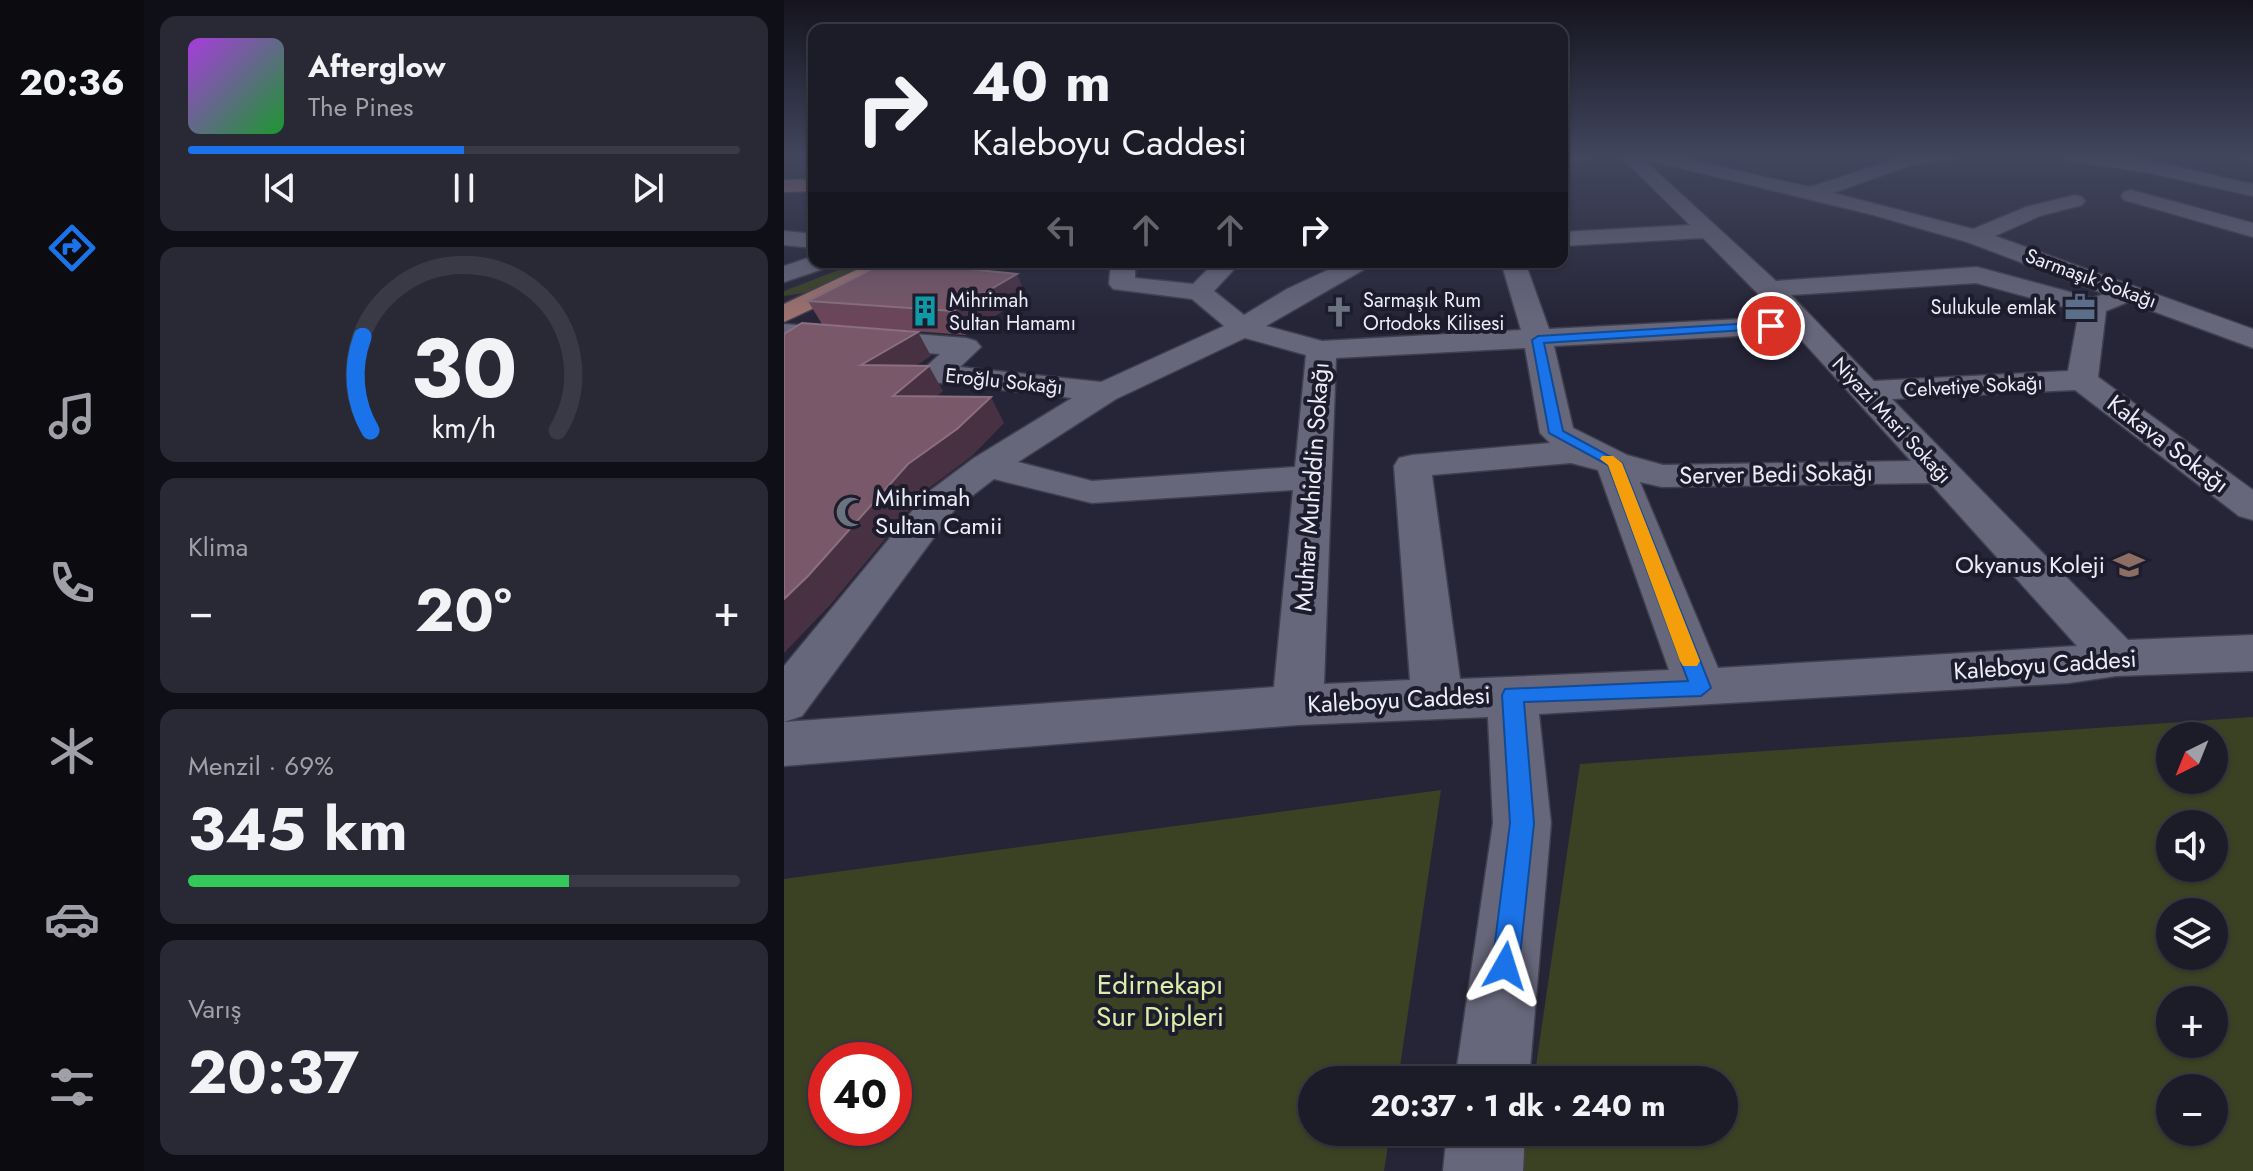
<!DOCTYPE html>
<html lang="tr">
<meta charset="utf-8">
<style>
body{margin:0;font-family:Jost,sans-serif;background:#292935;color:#f1f3f6;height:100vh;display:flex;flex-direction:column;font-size:30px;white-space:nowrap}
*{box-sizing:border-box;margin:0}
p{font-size:26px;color:#a0a1a8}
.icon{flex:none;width:44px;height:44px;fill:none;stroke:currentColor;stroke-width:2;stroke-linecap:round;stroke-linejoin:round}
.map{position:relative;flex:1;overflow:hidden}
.drawer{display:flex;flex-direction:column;gap:16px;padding:16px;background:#0f0f17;width:640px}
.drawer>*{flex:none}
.top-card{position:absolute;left:24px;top:24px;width:760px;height:244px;border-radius:16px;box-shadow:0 2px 6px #0004,0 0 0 2px #3a3a46;background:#1c1c29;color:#f1f3f6;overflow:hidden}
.needle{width:52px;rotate:223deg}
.controls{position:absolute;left:1372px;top:722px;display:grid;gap:16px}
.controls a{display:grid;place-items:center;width:72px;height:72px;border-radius:50%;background:#1c1c29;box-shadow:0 2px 6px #0004,0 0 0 2px #3a3a46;font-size:40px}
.speed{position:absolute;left:24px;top:1042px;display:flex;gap:16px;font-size:40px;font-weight:700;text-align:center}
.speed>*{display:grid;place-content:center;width:104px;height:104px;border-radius:50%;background:#1c1c29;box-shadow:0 2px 6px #0004,0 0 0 2px #3a3a46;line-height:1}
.speed .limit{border:12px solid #d22;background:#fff;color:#111}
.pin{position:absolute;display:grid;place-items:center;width:68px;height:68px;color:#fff;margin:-34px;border:4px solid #fff;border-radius:50%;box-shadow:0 2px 8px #0007}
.me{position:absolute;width:88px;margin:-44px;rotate:6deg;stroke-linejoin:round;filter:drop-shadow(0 0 6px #0008)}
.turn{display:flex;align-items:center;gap:28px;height:168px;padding:0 32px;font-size:36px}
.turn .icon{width:104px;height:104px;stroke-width:2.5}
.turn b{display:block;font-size:56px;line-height:68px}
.lanes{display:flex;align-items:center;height:76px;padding:0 32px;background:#0003;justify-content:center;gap:40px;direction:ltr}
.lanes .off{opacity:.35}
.big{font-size:60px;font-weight:700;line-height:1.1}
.drawer .widget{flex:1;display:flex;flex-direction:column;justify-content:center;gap:12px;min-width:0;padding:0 28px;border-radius:16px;background:#292935}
.drawer .dial{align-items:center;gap:0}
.dial svg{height:208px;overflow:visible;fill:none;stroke:#3a3a46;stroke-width:7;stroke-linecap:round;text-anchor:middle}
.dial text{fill:#f1f3f6;stroke:none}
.song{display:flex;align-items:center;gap:24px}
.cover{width:96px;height:96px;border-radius:12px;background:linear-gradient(135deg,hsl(280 70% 55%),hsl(130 70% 35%))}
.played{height:8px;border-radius:4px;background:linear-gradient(90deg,#1a73e8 50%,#3a3a46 50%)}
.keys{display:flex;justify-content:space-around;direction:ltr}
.heat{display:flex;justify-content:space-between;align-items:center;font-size:44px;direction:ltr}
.charge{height:12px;border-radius:6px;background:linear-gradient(90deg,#34c759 69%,#3a3a46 0)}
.trip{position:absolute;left:514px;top:1066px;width:440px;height:80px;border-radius:40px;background:#1c1c29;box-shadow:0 2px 6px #0004,0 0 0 2px #3a3a46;font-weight:700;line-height:80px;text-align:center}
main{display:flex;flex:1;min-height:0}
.menu{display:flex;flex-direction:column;width:144px;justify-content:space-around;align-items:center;background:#0b0b10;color:#a0a1a8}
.menu .icon{width:56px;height:56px}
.menu .current{color:#1a73e8}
.menu b{font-size:36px;color:#f1f3f6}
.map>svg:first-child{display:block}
.green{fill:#3b4224;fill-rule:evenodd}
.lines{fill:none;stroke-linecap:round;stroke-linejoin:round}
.minor-casing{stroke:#403f4e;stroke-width:3}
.major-casing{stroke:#403f4e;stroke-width:3}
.minor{fill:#67677b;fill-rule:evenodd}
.major{fill:#9d726e;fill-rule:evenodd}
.wall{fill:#6b4658}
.shaded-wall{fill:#493144}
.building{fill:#795869;stroke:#8b6f80;stroke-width:2}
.route{fill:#1a73e8;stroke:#114b97;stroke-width:2}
.slow{fill:#f59e0b}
.labels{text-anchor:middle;stroke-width:8;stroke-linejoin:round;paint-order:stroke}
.far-street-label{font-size:20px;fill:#ededf9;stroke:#1d1c2c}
.far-poi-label{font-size:20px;fill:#ededf9;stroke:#1d1c2c;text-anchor:start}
.street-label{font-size:24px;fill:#ededf9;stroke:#1d1c2c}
.poi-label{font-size:24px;fill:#ededf9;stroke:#1d1c2c;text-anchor:start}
.near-park-label{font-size:28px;fill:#dceda7;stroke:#1d1c2c}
</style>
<main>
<nav class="menu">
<b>20:36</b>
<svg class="icon current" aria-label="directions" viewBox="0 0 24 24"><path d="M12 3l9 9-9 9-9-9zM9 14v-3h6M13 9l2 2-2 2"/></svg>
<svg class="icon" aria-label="music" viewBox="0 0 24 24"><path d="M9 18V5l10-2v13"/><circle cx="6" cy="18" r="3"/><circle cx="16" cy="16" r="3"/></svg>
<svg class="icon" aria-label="phone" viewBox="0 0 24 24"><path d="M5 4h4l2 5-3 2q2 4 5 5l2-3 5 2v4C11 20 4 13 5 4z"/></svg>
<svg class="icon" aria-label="climate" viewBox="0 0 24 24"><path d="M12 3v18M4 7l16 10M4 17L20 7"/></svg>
<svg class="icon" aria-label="car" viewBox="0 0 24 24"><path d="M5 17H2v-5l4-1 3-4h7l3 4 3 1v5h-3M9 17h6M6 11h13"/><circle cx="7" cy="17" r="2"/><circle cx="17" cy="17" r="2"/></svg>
<svg class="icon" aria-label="filters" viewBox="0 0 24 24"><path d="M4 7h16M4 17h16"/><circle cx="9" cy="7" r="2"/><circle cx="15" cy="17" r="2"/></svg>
</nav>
<section class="drawer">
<div class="widget">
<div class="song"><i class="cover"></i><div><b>Afterglow</b><p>The Pines</p></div></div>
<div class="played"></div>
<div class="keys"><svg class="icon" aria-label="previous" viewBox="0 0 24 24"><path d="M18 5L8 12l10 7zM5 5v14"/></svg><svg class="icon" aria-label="pause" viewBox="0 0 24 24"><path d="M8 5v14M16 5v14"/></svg><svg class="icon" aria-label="next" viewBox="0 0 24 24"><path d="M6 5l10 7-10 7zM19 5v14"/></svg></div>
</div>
<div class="widget dial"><svg viewBox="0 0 100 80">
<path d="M14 69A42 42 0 1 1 86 69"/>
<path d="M14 69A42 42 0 0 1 11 33" stroke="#1a73e8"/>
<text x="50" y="56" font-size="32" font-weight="700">30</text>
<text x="50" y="72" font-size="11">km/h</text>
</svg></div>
<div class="widget"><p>Klima</p>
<div class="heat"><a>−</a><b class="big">20°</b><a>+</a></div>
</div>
<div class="widget"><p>Menzil · 69%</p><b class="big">345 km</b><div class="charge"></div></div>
<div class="widget"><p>Varış</p><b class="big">20:37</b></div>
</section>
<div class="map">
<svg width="1469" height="1171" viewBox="0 0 1469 1171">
<rect width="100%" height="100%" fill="#262537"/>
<path class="green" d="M75 262H92L26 292 0 296V291Z
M1469 717V1171H737L743 1132H940V1080H750L796 764ZM1386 736H1430V780H1386ZM1386 824H1430V868H1386ZM1386 912H1430V956H1386ZM1386 1000H1430V1044H1386ZM1386 1088H1430V1132H1386Z
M657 790 614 1080H528V1132H606L600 1171H0V879ZM42 1060H110V1128H42Z"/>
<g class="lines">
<g class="minor-casing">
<path id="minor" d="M778 155H811L808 159 778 163Z
M835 155H885L1026 187 1125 155H1173L1170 159 1128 165 1049 193 1189 229 1242 207 1291 195 1298 197 1301 201 1298 205 1256 216 1211 236 1469 329V348L1344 302 1322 311 1314 377 1469 490V520L1455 516 1291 390 1108 399 1344 640 1469 635V671L1332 676 1285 683 755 714 767 823 745 1080H671L709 823 704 717 514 725 0 766V722L490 687 509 490 308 503 210 479 171 509 18 716 0 722V666L143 493 190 458 288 398 139 381 134 374 156 354 0 342V324L182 338 192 341 197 347 176 367 317 382 440 326 408 299 329 289 325 284 327 262H351V278L409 284 431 262H457L430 291 460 315 503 289 561 262H593L482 326 538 341 737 330 717 262H741L765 329 997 317 919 238 778 246V232L906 225ZM859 159 1089 215 1183 242 1321 294 1308 298 1193 267 992 281ZM1192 283 1295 311 1284 371 1090 381 1007 295ZM1011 333 1127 461 879 465 843 455 789 428 770 346ZM461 338 522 355 511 467 308 481 234 462 332 399ZM741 348 756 433 766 443 628 455 615 458 610 466 626 680 540 684 552 358ZM787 463 814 470 885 670 676 679 648 475ZM856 482 878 487 1146 483 1293 646 934 668Z
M1274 155C1339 150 1405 170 1469 184V196L1365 173 1283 160Z
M1455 155H1469V161L1458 159Z
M1347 190 1469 223V237L1340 200 1337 196 1340 192Z
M0 231 30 234V248L0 245Z
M30 256V262H48L45 267 0 282V266Z
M663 1132H741L739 1171H659Z"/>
</g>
<g class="major-casing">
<path id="major" d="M30 179V191L0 192V180Z
M89 262H121L118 267 0 322V304Z"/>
</g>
<use href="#minor" class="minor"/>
<use href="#major" class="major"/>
</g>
<path class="wall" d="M242 296 181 335 38 324 24 301Z"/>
<path class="shaded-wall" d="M233 274 242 296 181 335 169 311Z
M134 332 147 356 92 391 77 365Z
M145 366 159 391 124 422 109 396Z
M207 397 220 423 188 456 141 491 47 604 0 653V599L124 464Z"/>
<path class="building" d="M102 262H115L233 274 169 311 24 301Z
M18 323 134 332 77 365 145 366 109 396 207 397 173 429 124 464 24 576 0 599V334Z"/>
<linearGradient id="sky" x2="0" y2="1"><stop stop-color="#15141e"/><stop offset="0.49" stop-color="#41465e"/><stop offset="1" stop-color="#41465e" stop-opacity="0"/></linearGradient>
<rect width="1469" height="319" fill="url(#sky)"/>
<path class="route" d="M987 322 992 323V328L760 343 779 431 838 463 927 688 917 696 740 702 750 823 735 966 731 975 721 979 712 975 708 966 726 823 718 695 721 689 904 681 824 465 765 433 748 340 754 336Z"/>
<path class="slow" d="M818 456H829L838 463 916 661 913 666H899L896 661 824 465 816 459Z"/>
<defs>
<g id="office-bare" transform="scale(2.4)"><path d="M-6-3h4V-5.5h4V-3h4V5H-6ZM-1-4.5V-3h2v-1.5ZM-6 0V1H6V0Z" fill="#5c6f8a" stroke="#1d1c2c" stroke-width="2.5" paint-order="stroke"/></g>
<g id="building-bare" transform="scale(2.4)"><path d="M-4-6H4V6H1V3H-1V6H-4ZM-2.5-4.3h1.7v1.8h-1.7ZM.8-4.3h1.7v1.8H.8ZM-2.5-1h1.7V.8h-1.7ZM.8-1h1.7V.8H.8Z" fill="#0f9aa8" stroke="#1d1c2c" stroke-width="2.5" paint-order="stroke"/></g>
<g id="church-bare" transform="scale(2.4)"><path d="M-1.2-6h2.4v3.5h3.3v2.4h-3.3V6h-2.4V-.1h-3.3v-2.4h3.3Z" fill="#6b7280" stroke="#1d1c2c" stroke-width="2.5" paint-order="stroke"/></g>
<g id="mosque-bare" transform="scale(2.4)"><path d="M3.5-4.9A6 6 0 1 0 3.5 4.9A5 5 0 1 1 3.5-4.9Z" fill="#6b7280" stroke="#1d1c2c" stroke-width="2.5" paint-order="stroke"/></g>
<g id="school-bare" transform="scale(2.4)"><path d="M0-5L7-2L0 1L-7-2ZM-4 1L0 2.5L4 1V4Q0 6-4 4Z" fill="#8d6e63" stroke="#1d1c2c" stroke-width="2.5" paint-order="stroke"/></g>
</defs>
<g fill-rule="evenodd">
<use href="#office-bare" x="1296" y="307"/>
<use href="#building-bare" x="141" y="311"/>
<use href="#church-bare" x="555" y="312"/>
<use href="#mosque-bare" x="67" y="512"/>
<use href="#school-bare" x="1345" y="565"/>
</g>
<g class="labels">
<g class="far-street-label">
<text transform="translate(1307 278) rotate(20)" y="7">Sarmaşık Sokağı</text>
<text transform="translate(220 381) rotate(6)" y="7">Eroğlu Sokağı</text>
<text transform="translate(1189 386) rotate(-3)" y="7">Celvetiye Sokağı</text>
<text transform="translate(1108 420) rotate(47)" y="7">Niyazi Mısri Sokağı</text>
</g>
<g class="far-poi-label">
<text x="165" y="307">Mihrimah<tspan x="165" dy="23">Sultan Hamamı</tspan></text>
<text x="579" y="307">Sarmaşık Rum<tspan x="579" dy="23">Ortodoks Kilisesi</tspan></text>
<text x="1272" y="314" text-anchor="end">Sulukule emlak</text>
</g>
<g class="street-label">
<text transform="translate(1384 444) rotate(37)" y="8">Kakava Sokağı</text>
<text transform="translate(992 474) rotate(-1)" y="8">Server Bedi Sokağı</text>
<text transform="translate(528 487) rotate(-86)" y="8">Muhtar Muhiddin Sokağı</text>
<text transform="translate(1261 665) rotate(-4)" y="8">Kaleboyu Caddesi</text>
<text transform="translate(615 700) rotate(-3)" y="8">Kaleboyu Caddesi</text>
</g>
<g class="poi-label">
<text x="91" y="506">Mihrimah<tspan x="91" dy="28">Sultan Camii</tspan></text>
<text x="1321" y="573" text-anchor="end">Okyanus Koleji</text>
</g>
<g class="near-park-label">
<text x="376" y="994">Edirnekapı<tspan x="376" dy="32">Sur Dipleri</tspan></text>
</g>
</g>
</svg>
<div class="controls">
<a><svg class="needle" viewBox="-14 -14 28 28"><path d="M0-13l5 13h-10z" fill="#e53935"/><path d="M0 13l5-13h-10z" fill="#a0a1a8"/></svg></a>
<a><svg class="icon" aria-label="sound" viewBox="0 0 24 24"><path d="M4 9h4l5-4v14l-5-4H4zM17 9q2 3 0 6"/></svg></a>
<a><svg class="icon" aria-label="layers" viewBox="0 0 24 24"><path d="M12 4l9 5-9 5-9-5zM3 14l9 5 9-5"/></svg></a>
<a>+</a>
<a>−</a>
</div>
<div class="speed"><div class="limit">40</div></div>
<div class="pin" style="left:987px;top:326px;background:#d93025"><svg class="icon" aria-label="arrive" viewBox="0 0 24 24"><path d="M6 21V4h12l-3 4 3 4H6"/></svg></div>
<svg class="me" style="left:721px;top:966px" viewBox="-20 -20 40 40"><path d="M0-17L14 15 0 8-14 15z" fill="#1a73e8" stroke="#fff" stroke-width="4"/></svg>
<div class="trip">20:37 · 1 dk · 240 m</div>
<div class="top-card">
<div class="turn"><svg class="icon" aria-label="right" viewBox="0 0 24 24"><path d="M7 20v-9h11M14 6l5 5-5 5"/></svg><div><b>40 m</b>Kaleboyu Caddesi</div></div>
<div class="lanes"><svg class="icon off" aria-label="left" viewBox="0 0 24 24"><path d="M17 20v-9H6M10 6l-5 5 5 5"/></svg><svg class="icon off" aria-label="ahead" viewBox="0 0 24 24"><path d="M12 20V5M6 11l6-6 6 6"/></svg><svg class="icon off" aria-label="ahead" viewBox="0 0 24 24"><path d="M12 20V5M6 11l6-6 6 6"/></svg><svg class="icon" aria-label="right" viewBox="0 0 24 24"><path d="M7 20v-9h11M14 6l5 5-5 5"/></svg></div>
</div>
</div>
</main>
